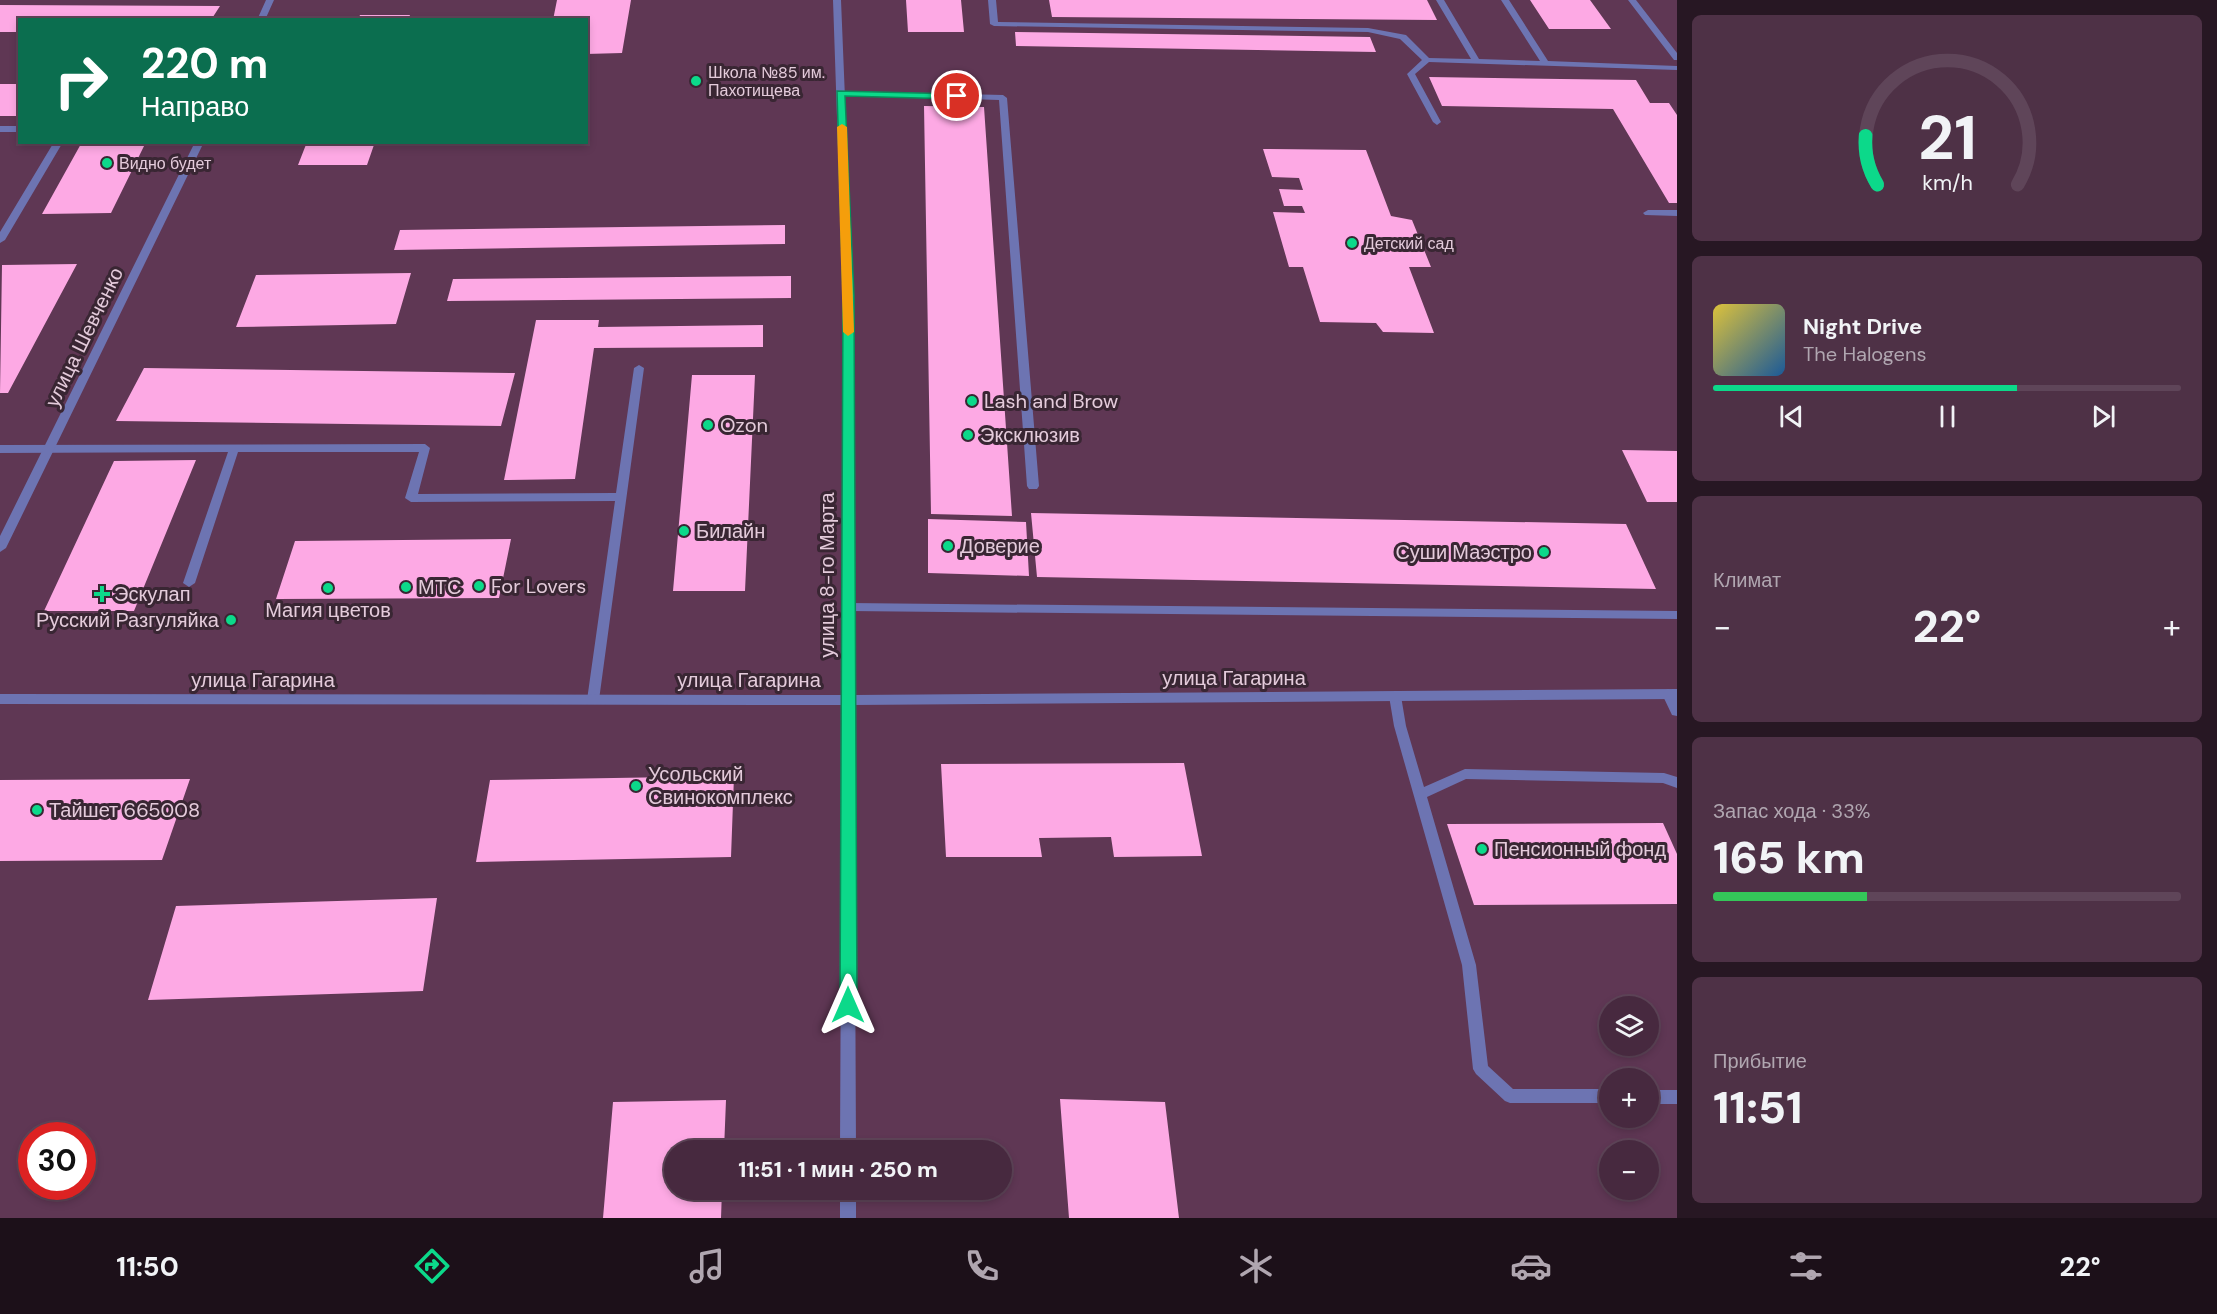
<!DOCTYPE html>
<html lang="ru">
<meta charset="utf-8">
<style>
body{margin:0;font-family:"DM Sans",sans-serif;background:#4e3146;color:#f1f3f6;height:100vh;display:flex;flex-direction:column;font-size:22px;white-space:nowrap}
*{box-sizing:border-box;margin:0}
p{font-size:20px;color:#b0a6b0}
.icon{flex:none;width:33px;height:33px;fill:none;stroke:currentColor;stroke-width:2;stroke-linecap:round;stroke-linejoin:round}
.map{position:relative;flex:1;overflow:hidden}
.drawer{display:flex;flex-direction:column;gap:15px;padding:15px;background:#271723;width:540px}
.drawer>*{flex:none}
.guide{position:absolute;left:18px;top:18px;width:570px;height:126px;border-radius:0px;box-shadow:0 3px 9px #0003,0 0 0 2px #5f4559;background:#0b6e4f;color:#fff;overflow:hidden}
.buttons{position:absolute;left:1599px;top:996px;display:grid;gap:12px}
.buttons a{display:grid;place-items:center;width:60px;height:60px;border-radius:50%;background:#47293f;box-shadow:0 3px 9px #0003,0 0 0 2px #5f4559;font-size:30px}
.speed{position:absolute;left:18px;top:1122px;display:flex;gap:12px;font-size:30px;font-weight:700;text-align:center}
.speed>*{display:grid;place-content:center;width:78px;height:78px;border-radius:50%;background:#47293f;box-shadow:0 3px 9px #0003,0 0 0 2px #5f4559;line-height:1}
.speed .limit{border:9px solid #d22;background:#fff;color:#111}
.pin{position:absolute;display:grid;place-items:center;width:51px;height:51px;color:#fff;margin:-26px;border:3px solid #fff;border-radius:50%;box-shadow:0 2px 6px #0007}
.me{position:absolute;width:66px;margin:-33px;rotate:0deg;stroke-linejoin:round;filter:drop-shadow(0 0 4px #0008)}
.turn{display:flex;align-items:center;gap:21px;height:126px;padding:0 24px;font-size:27px}
.turn .icon{width:78px;height:78px;stroke-width:2.5}
.turn b{display:block;font-size:42px;line-height:51px}
.big{font-size:45px;font-weight:800;line-height:1.1}
.drawer .widget{flex:1;display:flex;flex-direction:column;justify-content:center;gap:9px;min-width:0;padding:0 21px;border-radius:9px;background:#4e3146}
.drawer .dial{align-items:center;gap:0}
.dial svg{height:156px;overflow:visible;fill:none;stroke:#5f4559;stroke-width:7;stroke-linecap:round;text-anchor:middle}
.dial text{fill:#f1f3f6;stroke:none}
.song{display:flex;align-items:center;gap:18px}
.cover{width:72px;height:72px;border-radius:9px;background:linear-gradient(135deg,hsl(50 70% 55%),hsl(210 70% 35%))}
.played{height:6px;border-radius:3px;background:linear-gradient(90deg,#0cd98a 65%,#5f4559 65%)}
.keys{display:flex;justify-content:space-around;direction:ltr}
.heat{display:flex;justify-content:space-between;align-items:center;font-size:33px;direction:ltr}
.charge{height:9px;border-radius:4px;background:linear-gradient(90deg,#34c759 33%,#5f4559 0)}
.trip{position:absolute;left:664px;top:1140px;width:348px;height:60px;border-radius:30px;background:#47293f;box-shadow:0 3px 9px #0003,0 0 0 2px #5f4559;font-weight:800;line-height:60px;text-align:center}
.menu{display:flex;height:96px;justify-content:space-around;align-items:center;background:#1c1019;color:#b0a6b0}
.menu .icon{width:42px;height:42px}
.menu .active{color:#0cd98a}
.menu b{font-size:27px;color:#f1f3f6}
main{display:flex;flex:1;min-height:0}
.map>svg:first-child{display:block}
.building{fill:#fda9e4}
.lines{fill:none;stroke-linecap:round;stroke-linejoin:round}
.service{fill:#6d74b2;fill-rule:evenodd}
.minor{fill:#6d74b2;fill-rule:evenodd}
.route{fill:#0cd98a;stroke:#088d5a;stroke-width:1.5}
.slow{fill:#f59e0b}
.poi-dot{fill:#0cd98a;stroke:#392633;stroke-width:2}
.labels{text-anchor:middle;stroke-width:6;stroke-linejoin:round;paint-order:stroke}
.far-poi-label{font-size:16px;fill:#e4cbdb;stroke:#392633;text-anchor:start}
.street-label{font-size:20px;fill:#e4cbdb;stroke:#392633}
.poi-label{font-size:20px;fill:#e4cbdb;stroke:#392633;text-anchor:start}
</style>
<main>
<div class="map">
<svg width="1677" height="1218" viewBox="0 0 1677 1218">
<rect width="100%" height="100%" fill="#5f3754"/>
<path class="building" d="M557 0H631L622 53 586 54V20H553Z
M906 0H961L964 32H908Z
M1049 0H1427L1437 20 1052 17Z
M1530 0H1590L1611 29H1549Z
M0 5 220 6 211 20H20V32H0Z
M360 15H410L408 20H358Z
M1015 32 1370 37 1376 52 1016 46Z
M1429 77 1636 80 1650 103H1669L1677 115V203H1669L1613 109 1442 106Z
M0 84H20V116H0Z
M924 106 984 107 1012 516 931 514Z
M82 142H146L111 213 42 214Z
M307 142H375L367 165H298Z
M1263 149 1366 150 1391 216 1412 220 1431 267H1409L1434 333 1383 332 1376 323 1320 322 1303 267H1289L1273 212 1305 213 1302 206H1284L1279 189 1303 190 1299 178 1272 177Z
M785 225V244L394 250 400 230Z
M77 264 8 393H0L2 265Z
M411 273 396 324 236 327 256 275Z
M791 276V298L447 301 453 279Z
M536 320H599L598 327 763 325V347L594 348 575 479 504 480Z
M144 368 515 373 501 426 116 421Z
M692 375H755L745 591H673Z
M1622 450 1677 451V502H1647Z
M196 460 134 611H44L114 461Z
M1031 513 1626 524 1656 589 1037 577Z
M928 519 1026 522 1029 576 928 573Z
M511 539 499 598 276 599 295 541Z
M1184 763 1202 856 1114 857 1111 837 1039 838 1042 857H946L941 764Z
M734 776 731 857 476 862 490 780Z
M190 779 162 860 0 861V780Z
M1663 823 1677 854V904L1474 905 1447 824Z
M437 898 423 991 148 1000 176 906Z
M1060 1099 1165 1102 1179 1218H1069Z
M726 1100 724 1150H675V1190H722L721 1218H603L613 1102Z"/>
<g class="lines">
<path class="service" d="M988 0H996L998 22 1368 28 1406 35 1429 58 1471 59 1436 0H1444L1479 59 1540 61 1501 0H1509L1548 61 1677 66V70L1429 62 1415 74 1441 122 1437 125 1433 122 1407 74 1422 60 1400 39 1368 32 994 26 990 24Z
M837 91 1003 95 1007 98 1039 486 1037 489H1029L1027 486 999 100 840 95 836 93Z
M0 126H20V132H0Z
M54 142H63L5 240 0 243V232Z
M1648 210H1677V216L1645 215 1643 213Z
M639 365 644 368 599 700 597 704H589L587 700 615 501 411 502 405 498 419 452H238L195 583 189 587 183 583 228 452 0 453V445L425 444 430 448 418 494 616 493 634 368Z
M849 603 1677 611V619L849 611 843 607Z
M1668 689 1672 691 1677 699V716L1672 715 1662 694 1664 691Z
M1395 691 1399 693 1401 696 1406 726 1424 787 1465 769 1664 773 1677 777V788L1663 783 1466 779 1427 797 1476 965 1488 1066 1513 1089H1610V1103H1510L1505 1101 1476 1074 1473 1069 1462 965 1394 726 1389 696 1391 693Z
M1648 1090H1677V1104H1648Z"/>
<path class="minor" d="M266 0H274L265 20H257Z
M833 0H841L853 295 854 695 1677 689V699L854 705 856 1150H840L842 705 0 704V694L842 695 843 295Z
M1628 0H1636L1677 53V60H1674Z
M195 142H204L6 548 0 552V536Z
M840 1190H856V1218H840Z"/>
</g>
<path class="route" d="M837 91 957 94 961 96 957 99 845 96 854 295 857 1005 854 1010 848 1013 842 1010 840 1005 843 295Z"/>
<path class="slow" d="M842 124 847 127 854 332 848 336 843 332 837 127Z"/>
<g class="poi-dot">
<circle cx="696" cy="81" r="6"/>
<circle cx="107" cy="163" r="6"/>
<circle cx="1352" cy="243" r="6"/>
<circle cx="972" cy="401" r="6"/>
<circle cx="708" cy="425" r="6"/>
<circle cx="968" cy="435" r="6"/>
<circle cx="684" cy="531" r="6"/>
<circle cx="948" cy="546" r="6"/>
<circle cx="1544" cy="552" r="6"/>
<circle cx="479" cy="586" r="6"/>
<circle cx="406" cy="587" r="6"/>
<circle cx="328" cy="588" r="6"/>
<path d="M99 585h6v6h6v6h-6v6h-6v-6h-6v-6h6z"/>
<circle cx="231" cy="620" r="6"/>
<circle cx="636" cy="786" r="6"/>
<circle cx="37" cy="810" r="6"/>
<circle cx="1482" cy="849" r="6"/>
</g>
<g class="labels">
<g class="far-poi-label">
<text x="708" y="78">Школа №85 им.<tspan x="708" dy="18">Пахотищева</tspan></text>
<text x="119" y="169">Видно будет</text>
<text x="1364" y="249">Детский сад</text>
</g>
<g class="street-label">
<text transform="translate(84 337) rotate(-64)" y="7">улица Шевченко</text>
<text transform="translate(827 575) rotate(-90)" y="7">улица 8-го Марта</text>
<text x="1234" y="685">улица Гагарина</text>
<text x="263" y="687">улица Гагарина</text>
<text x="749" y="687">улица Гагарина</text>
</g>
<g class="poi-label">
<text x="984" y="408">Lash and Brow</text>
<text x="720" y="432">Ozon</text>
<text x="980" y="442">Эксклюзив</text>
<text x="696" y="538">Билайн</text>
<text x="960" y="553">Доверие</text>
<text x="1532" y="559" text-anchor="end">Суши Маэстро</text>
<text x="491" y="593">For Lovers</text>
<text x="418" y="594">МТС</text>
<text x="114" y="601">Эскулап</text>
<text x="328" y="617" text-anchor="middle">Магия цветов</text>
<text x="219" y="627" text-anchor="end">Русский Разгуляйка</text>
<text x="648" y="781">Усольский<tspan x="648" dy="23">Свинокомплекс</tspan></text>
<text x="49" y="817">Тайшет 665008</text>
<text x="1494" y="856">Пенсионный фонд</text>
</g>
</g>
</svg>
<div class="buttons">
<a><svg class="icon" aria-label="layers" viewBox="0 0 24 24"><path d="M12 4l9 5-9 5-9-5zM3 14l9 5 9-5"/></svg></a>
<a>+</a>
<a>−</a>
</div>
<div class="speed"><div class="limit">30</div></div>
<div class="pin" style="left:957px;top:96px;background:#d93025"><svg class="icon" aria-label="arrive" viewBox="0 0 24 24"><path d="M6 21V4h12l-3 4 3 4H6"/></svg></div>
<svg class="me" style="left:848px;top:1005px" viewBox="-20 -20 40 40"><path d="M0-17L14 15 0 8-14 15z" fill="#0cd98a" stroke="#fff" stroke-width="4"/></svg>
<div class="trip">11:51 · 1 мин · 250 m</div>
<div class="guide">
<div class="turn"><svg class="icon" aria-label="right" viewBox="0 0 24 24"><path d="M7 20v-9h11M14 6l5 5-5 5"/></svg><div><b>220 m</b>Направо</div></div>
</div>
</div>
<section class="drawer">
<div class="widget dial"><svg viewBox="0 0 100 80">
<path d="M14 69A42 42 0 1 1 86 69"/>
<path d="M14 69A42 42 0 0 1 8 44" stroke="#0cd98a"/>
<text x="50" y="56" font-size="32" font-weight="700">21</text>
<text x="50" y="72" font-size="11">km/h</text>
</svg></div>
<div class="widget">
<div class="song"><i class="cover"></i><div><b>Night Drive</b><p>The Halogens</p></div></div>
<div class="played"></div>
<div class="keys"><svg class="icon" aria-label="previous" viewBox="0 0 24 24"><path d="M18 5L8 12l10 7zM5 5v14"/></svg><svg class="icon" aria-label="pause" viewBox="0 0 24 24"><path d="M8 5v14M16 5v14"/></svg><svg class="icon" aria-label="next" viewBox="0 0 24 24"><path d="M6 5l10 7-10 7zM19 5v14"/></svg></div>
</div>
<div class="widget"><p>Климат</p>
<div class="heat"><a>−</a><b class="big">22°</b><a>+</a></div>
</div>
<div class="widget"><p>Запас хода · 33%</p><b class="big">165 km</b><div class="charge"></div></div>
<div class="widget"><p>Прибытие</p><b class="big">11:51</b></div>
</section>
</main>
<nav class="menu">
<b>11:50</b>
<svg class="icon active" aria-label="directions" viewBox="0 0 24 24"><path d="M12 3l9 9-9 9-9-9zM9 14v-3h6M13 9l2 2-2 2"/></svg>
<svg class="icon" aria-label="music" viewBox="0 0 24 24"><path d="M9 18V5l10-2v13"/><circle cx="6" cy="18" r="3"/><circle cx="16" cy="16" r="3"/></svg>
<svg class="icon" aria-label="phone" viewBox="0 0 24 24"><path d="M5 4h4l2 5-3 2q2 4 5 5l2-3 5 2v4C11 20 4 13 5 4z"/></svg>
<svg class="icon" aria-label="climate" viewBox="0 0 24 24"><path d="M12 3v18M4 7l16 10M4 17L20 7"/></svg>
<svg class="icon" aria-label="car" viewBox="0 0 24 24"><path d="M5 17H2v-5l4-1 3-4h7l3 4 3 1v5h-3M9 17h6M6 11h13"/><circle cx="7" cy="17" r="2"/><circle cx="17" cy="17" r="2"/></svg>
<svg class="icon" aria-label="filters" viewBox="0 0 24 24"><path d="M4 7h16M4 17h16"/><circle cx="9" cy="7" r="2"/><circle cx="15" cy="17" r="2"/></svg>
<b>22°</b>
</nav>
